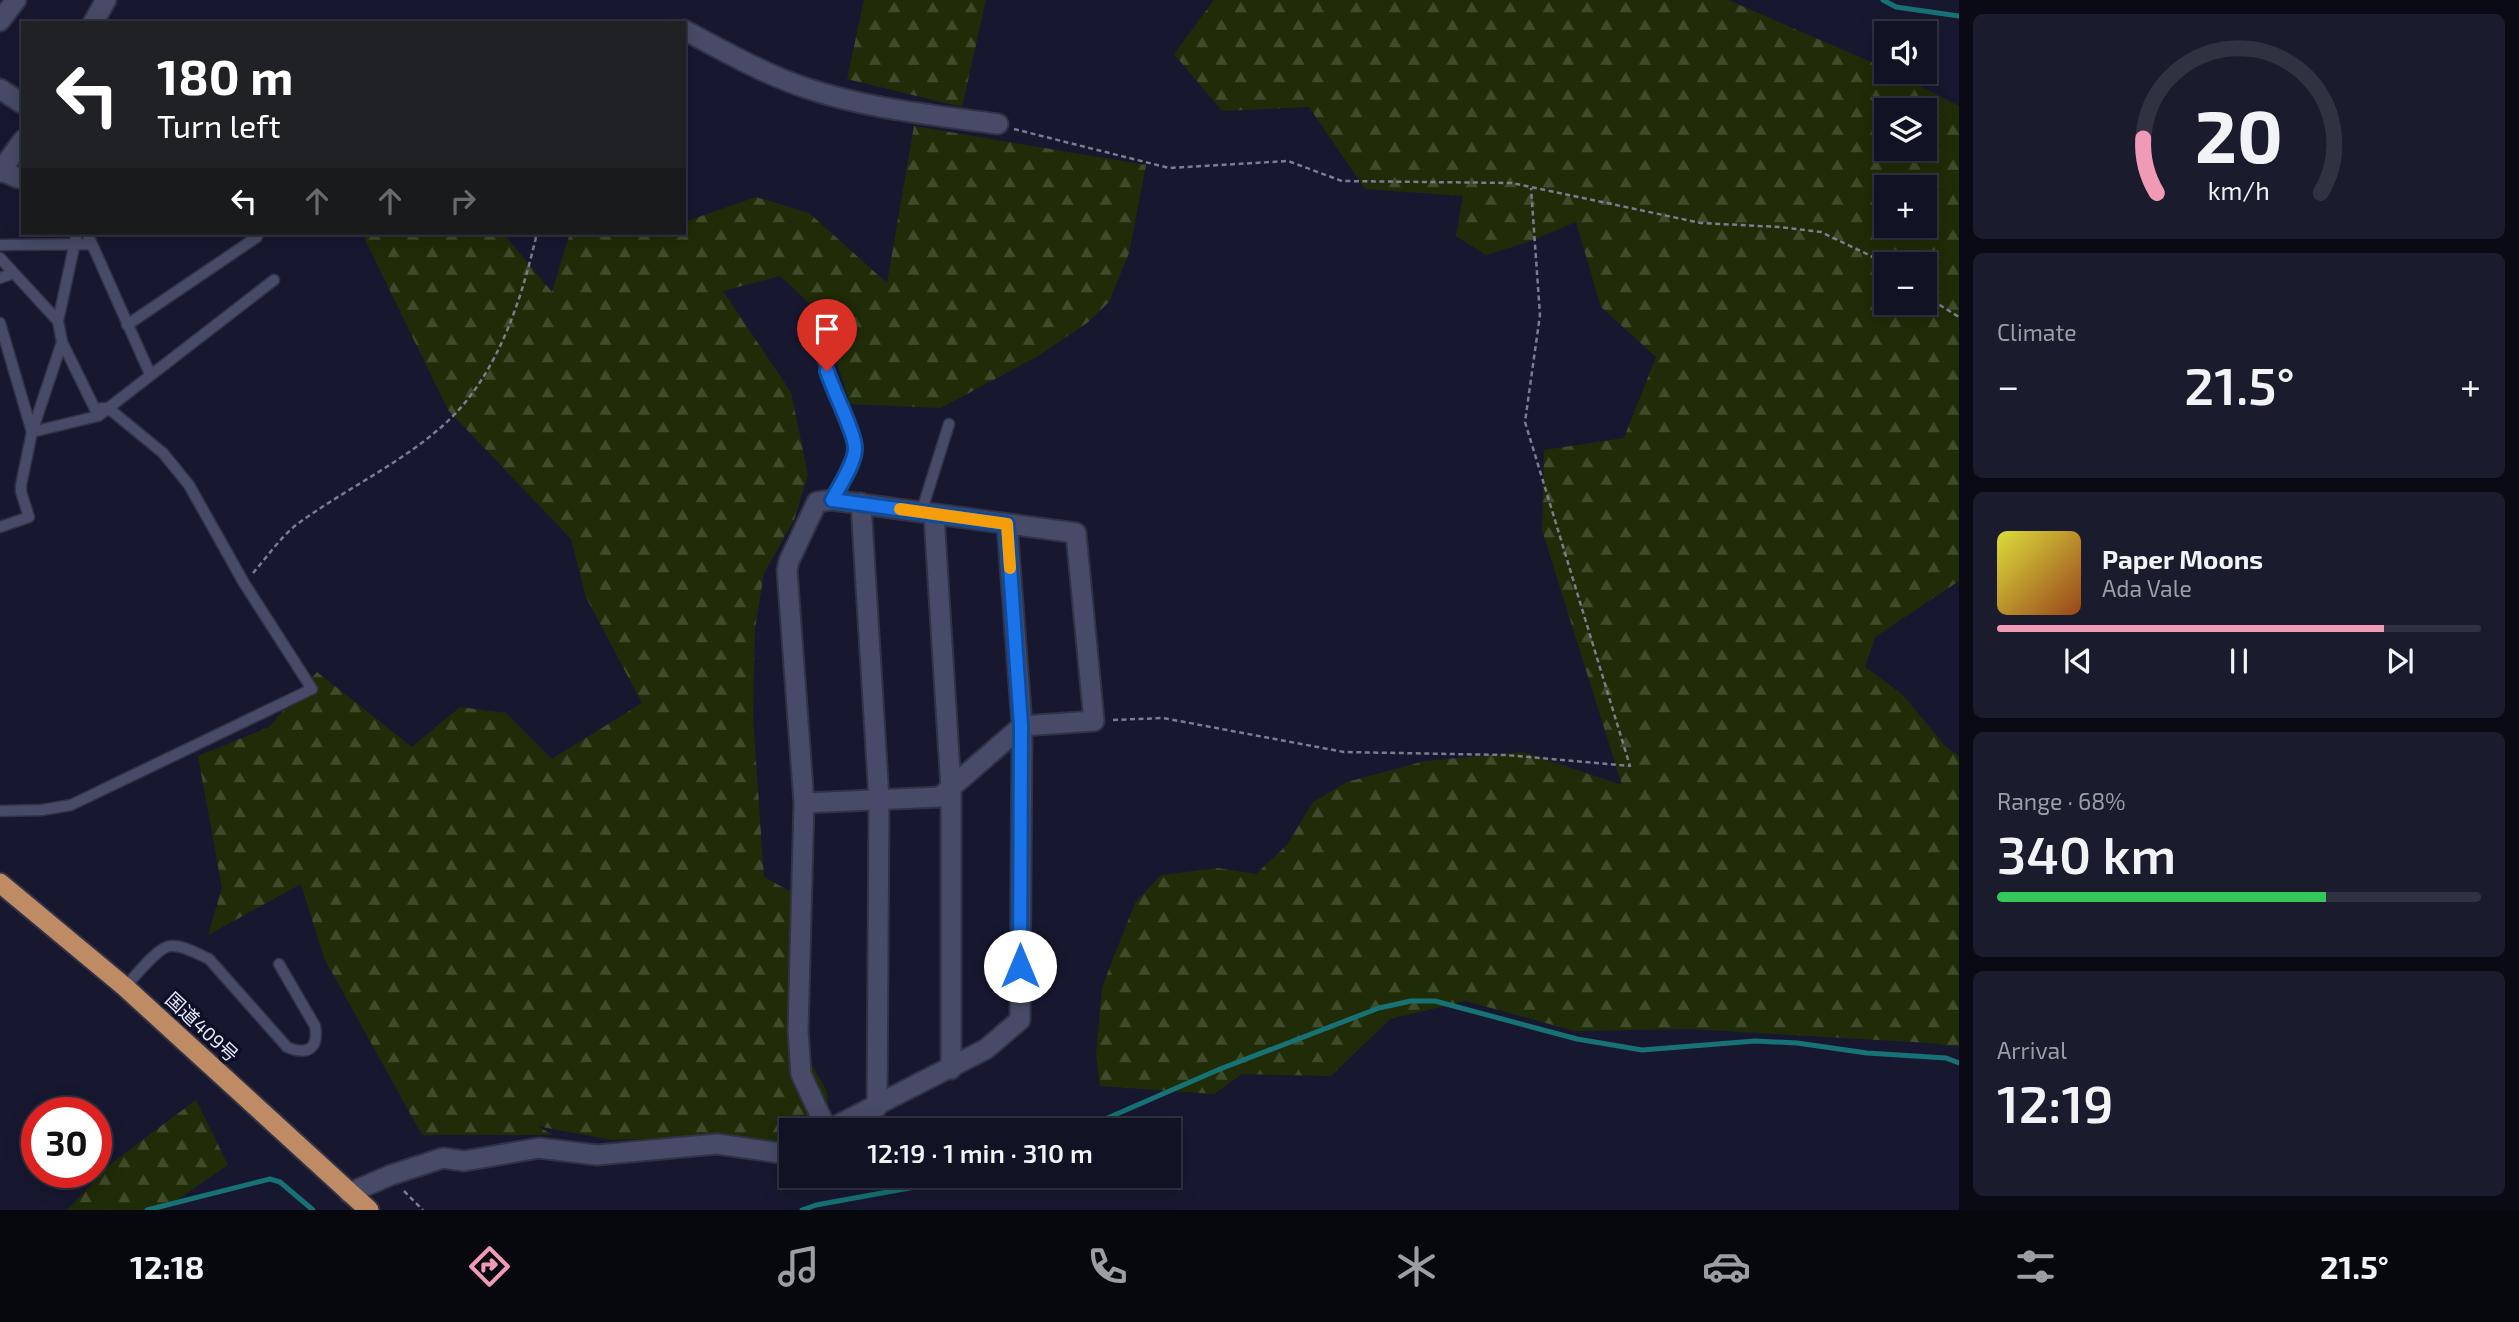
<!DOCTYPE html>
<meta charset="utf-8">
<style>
body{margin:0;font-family:"Exo 2","Noto Sans JP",sans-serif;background:#1a1b2c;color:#f1f3f6;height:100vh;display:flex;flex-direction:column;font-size:26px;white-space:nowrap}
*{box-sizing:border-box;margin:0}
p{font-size:23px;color:#9c9ea6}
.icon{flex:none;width:38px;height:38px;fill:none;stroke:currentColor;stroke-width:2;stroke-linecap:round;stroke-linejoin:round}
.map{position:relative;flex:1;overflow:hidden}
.side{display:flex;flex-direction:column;gap:14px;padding:14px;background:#090a14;width:560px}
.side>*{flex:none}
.guide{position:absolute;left:21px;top:21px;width:665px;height:214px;border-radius:0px;box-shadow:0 4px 18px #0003,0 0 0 2px #303241;background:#202124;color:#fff;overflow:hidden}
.controls{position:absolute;left:1874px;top:21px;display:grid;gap:14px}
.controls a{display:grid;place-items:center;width:63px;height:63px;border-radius:0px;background:#111224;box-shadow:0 4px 18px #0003,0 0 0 2px #303241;font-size:35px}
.speed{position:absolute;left:21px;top:1097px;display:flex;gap:14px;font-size:35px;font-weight:700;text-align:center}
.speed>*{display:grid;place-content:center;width:91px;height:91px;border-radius:50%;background:#111224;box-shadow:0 4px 18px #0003,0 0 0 2px #303241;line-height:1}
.speed .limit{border:10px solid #d22;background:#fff;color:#111}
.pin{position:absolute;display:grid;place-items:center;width:60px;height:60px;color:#fff;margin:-72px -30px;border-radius:50% 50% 50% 0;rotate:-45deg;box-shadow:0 0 7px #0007}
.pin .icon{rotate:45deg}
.me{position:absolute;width:77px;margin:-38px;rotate:0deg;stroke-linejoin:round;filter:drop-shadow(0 0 5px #0008)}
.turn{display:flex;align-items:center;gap:24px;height:147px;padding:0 21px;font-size:32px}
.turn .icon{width:91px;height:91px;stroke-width:2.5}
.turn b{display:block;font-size:49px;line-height:60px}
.lanes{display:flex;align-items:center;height:66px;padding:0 21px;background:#0003;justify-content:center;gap:35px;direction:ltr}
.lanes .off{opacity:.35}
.big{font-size:52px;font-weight:600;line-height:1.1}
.side .widget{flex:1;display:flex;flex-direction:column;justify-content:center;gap:10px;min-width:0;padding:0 24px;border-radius:10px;background:#1a1b2c}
.side .dial{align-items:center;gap:0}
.dial svg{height:182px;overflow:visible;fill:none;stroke:#303241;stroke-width:7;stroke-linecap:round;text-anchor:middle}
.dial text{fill:#f1f3f6;stroke:none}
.song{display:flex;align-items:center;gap:21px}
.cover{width:84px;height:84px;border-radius:10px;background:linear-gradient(135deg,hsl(60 70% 55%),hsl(20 70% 35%))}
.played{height:7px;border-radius:4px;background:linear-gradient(90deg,#f09ab6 80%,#303241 80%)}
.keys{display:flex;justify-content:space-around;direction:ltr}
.heat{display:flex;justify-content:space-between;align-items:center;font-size:38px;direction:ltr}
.charge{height:10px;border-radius:5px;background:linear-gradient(90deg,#34c759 68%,#303241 0)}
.trip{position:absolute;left:779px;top:1118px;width:402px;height:70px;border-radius:0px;background:#111224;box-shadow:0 4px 18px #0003,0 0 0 2px #303241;font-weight:600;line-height:70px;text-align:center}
.tabs{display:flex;height:112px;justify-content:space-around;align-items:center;background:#07070e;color:#9c9ea6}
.tabs .icon{width:49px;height:49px}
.tabs .current{color:#f09ab6}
.tabs b{font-size:32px;color:#f1f3f6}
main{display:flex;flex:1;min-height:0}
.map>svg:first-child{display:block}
.forest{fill:url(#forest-firs);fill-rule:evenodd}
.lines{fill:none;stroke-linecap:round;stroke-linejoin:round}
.stream{stroke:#167275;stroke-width:5}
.service-casing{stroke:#313245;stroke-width:13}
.minor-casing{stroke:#313245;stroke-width:23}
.tertiary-casing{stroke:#313245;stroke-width:23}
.trunk-casing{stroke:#313245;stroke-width:23}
.path{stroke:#7a7c91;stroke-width:2.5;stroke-dasharray:5 3.5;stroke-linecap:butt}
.service{stroke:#484b67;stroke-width:10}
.minor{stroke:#484b67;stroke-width:19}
.tertiary{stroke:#484b67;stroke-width:19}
.trunk{stroke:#be8b64;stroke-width:19}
.route-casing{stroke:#114b97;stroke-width:18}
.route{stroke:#1a73e8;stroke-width:12}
.slow{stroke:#f59e0b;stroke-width:12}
.labels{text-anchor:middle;stroke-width:7;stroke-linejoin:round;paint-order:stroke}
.street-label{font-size:19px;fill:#e7eafb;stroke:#0e0f26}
</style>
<main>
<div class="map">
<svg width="1959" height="1210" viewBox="0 0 1959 1210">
<defs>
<pattern id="forest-firs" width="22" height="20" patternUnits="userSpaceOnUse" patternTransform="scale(1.75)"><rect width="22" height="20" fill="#1f2c07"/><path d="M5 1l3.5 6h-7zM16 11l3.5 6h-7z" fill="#404b2c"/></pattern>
</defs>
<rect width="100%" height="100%" fill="#171830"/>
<path class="forest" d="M864 0H986L962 107 847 79Z
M1214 0H1728L1878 65 1886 69V72H1892L1959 106V581L1875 637 1865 667 1903 695 1946 747 1959 756V1047L1931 1043 1689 1029 1574 1031 1466 1001 1390 1019 1331 1076 1242 1074 1214 1094 1100 1086 1096 1055 1102 987 1135 903 1161 875 1218 868 1256 874 1287 845 1313 802 1347 782 1425 761 1523 752 1622 785 1542 530 1544 450 1624 438 1656 357 1601 307 1576 222 1528 242 1486 255 1456 236 1463 196 1365 189 1309 107 1222 111 1174 54ZM1886 110H1925V149H1886ZM1886 187H1925V226H1886ZM1886 264H1925V303H1886Z
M914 126 1146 165 1129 253 1109 302 1087 323 1038 356 941 408 850 404 822 315 780 276 723 291 791 392 808 475 794 520 764 573 755 629 753 718 764 877 808 901 802 1046 827 1092 830 1130H791V1145L709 1137 612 1140 537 1126 553 1135H422L324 958 301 884 208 935 222 888 198 756 269 727 317 672 412 747 460 707 506 713 552 759 642 703 586 597 571 539 448 410 363 235 369 233H503L552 292 570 233H684V220L687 221 756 197 809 213 887 283Z
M196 1100 228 1165 162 1210H67L113 1162Z"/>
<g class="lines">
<path class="stream" d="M1883 0 1896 7 1959 16
M1080 1130 1220 1069 1379 1008 1411 1001H1435L1577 1039 1642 1050 1755 1041 1797 1043 1867 1053 1946 1058 1959 1063
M147 1210 270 1179 280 1182 313 1210
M802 1210 816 1205 948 1181 963 1176"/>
<g class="service-casing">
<path id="service" d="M87 233 150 374
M0 245 92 244
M0 258 58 321 62 342 95 409 105 408 113 412 163 453 189 485 244 583 312 689 71 805 42 810 0 811
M0 278 14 273
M58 321 77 233
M0 323 32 432 98 416 274 280
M811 323 834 395 849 426 855 449 832 500
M127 325 257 237
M921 513 949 424
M0 527 29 517 21 492V485L32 432 62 342
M125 987C134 978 158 946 171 946 183 945 198 954 209 959L287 1047C308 1056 319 1048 315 1026L279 964"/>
</g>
<g class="minor-casing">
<path id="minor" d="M0 21 16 0
M684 30C724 51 764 74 806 88 868 109 934 115 998 124
M0 89 23 104
M2 171 18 178 23 177
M861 503 879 800 877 1107
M934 515 951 789V1069
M804 803 940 797 1022 726 1094 721 1076 533 832 500 817 502 789 561 787 570 804 803 798 1031 801 1074 827 1130
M828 1130 986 1049 1020 1020 1022 726 1007 524
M349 1193 391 1175 443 1158 464 1161 539 1148 597 1155 717 1144 780 1153 791 1152"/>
</g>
<g class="tertiary-casing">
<path id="tertiary" d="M93 23 106 0
M0 172 23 140"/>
</g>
<g class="trunk-casing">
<path id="trunk" d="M0 883 125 987 369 1210"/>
</g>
<path class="path" d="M1014 129 1169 168 1288 161 1342 181 1512 183 1701 223 1779 227 1821 232 1871 256 1886 268
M1925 296 1959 317
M253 573C267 557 280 538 296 525 346 488 405 462 450 419 499 371 522 298 537 233
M1113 720 1163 718 1344 752 1505 755 1630 766 1525 422 1540 315 1531 188
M404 1191 423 1210"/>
<use href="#service" class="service"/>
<use href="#minor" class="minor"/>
<use href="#tertiary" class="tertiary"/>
<use href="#trunk" class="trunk"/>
</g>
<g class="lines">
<g class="route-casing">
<path id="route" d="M827 371C832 389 856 434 855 449 855 463 839 487 832 500L1007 524 1021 726 1020 966"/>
</g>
<use href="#route" class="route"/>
<path class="slow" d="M900 509 1007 524 1010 568"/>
</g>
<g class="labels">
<g class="street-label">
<text transform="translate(202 1027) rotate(43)" y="7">国道409号</text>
</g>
</g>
</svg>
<div class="controls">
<a><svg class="icon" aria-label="sound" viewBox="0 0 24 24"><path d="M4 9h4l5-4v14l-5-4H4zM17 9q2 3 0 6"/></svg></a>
<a><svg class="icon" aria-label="layers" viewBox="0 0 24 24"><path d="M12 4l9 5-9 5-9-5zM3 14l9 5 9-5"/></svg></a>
<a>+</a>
<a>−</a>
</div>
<div class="speed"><div class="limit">30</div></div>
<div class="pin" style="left:827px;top:371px;background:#d93025"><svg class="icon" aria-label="arrive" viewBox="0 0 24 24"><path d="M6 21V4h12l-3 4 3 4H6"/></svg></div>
<svg class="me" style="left:1020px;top:966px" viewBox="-20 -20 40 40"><circle r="19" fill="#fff"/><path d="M0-13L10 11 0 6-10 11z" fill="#1a73e8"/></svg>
<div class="trip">12:19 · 1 min · 310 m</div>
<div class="guide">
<div class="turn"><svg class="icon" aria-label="left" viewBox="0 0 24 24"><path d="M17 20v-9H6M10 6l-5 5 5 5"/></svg><div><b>180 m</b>Turn left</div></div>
<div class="lanes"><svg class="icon" aria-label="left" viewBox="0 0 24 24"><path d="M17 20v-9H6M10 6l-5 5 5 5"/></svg><svg class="icon off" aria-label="ahead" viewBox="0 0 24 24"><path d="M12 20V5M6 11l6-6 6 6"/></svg><svg class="icon off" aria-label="ahead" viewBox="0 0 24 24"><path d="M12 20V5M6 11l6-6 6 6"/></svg><svg class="icon off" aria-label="right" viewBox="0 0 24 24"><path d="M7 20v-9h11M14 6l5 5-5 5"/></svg></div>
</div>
</div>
<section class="side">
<div class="widget dial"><svg viewBox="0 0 100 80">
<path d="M14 69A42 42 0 1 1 86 69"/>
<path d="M14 69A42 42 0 0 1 8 45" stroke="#f09ab6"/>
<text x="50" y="56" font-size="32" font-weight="700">20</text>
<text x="50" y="72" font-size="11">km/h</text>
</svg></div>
<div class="widget"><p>Climate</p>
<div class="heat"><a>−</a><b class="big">21.5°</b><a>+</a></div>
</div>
<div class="widget">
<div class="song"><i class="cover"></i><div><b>Paper Moons</b><p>Ada Vale</p></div></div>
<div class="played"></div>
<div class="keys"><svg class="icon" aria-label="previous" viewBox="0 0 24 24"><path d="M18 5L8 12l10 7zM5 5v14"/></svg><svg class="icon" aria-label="pause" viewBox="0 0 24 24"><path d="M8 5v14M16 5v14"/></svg><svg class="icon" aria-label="next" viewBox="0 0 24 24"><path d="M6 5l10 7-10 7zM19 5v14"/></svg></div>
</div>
<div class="widget"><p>Range · 68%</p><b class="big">340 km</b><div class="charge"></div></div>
<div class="widget"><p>Arrival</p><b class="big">12:19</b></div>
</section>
</main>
<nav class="tabs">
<b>12:18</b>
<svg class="icon current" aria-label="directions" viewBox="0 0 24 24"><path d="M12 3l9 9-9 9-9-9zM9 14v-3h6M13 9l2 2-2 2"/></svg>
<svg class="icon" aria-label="music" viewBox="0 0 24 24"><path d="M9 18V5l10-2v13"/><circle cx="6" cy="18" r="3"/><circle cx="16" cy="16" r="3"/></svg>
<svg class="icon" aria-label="phone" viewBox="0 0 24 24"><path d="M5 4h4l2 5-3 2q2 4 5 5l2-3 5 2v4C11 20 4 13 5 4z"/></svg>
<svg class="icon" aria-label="climate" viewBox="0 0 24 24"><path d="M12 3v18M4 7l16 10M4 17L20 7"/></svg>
<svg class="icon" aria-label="car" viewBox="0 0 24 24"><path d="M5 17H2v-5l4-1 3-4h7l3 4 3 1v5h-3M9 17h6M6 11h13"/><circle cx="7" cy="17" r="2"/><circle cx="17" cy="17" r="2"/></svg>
<svg class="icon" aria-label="filters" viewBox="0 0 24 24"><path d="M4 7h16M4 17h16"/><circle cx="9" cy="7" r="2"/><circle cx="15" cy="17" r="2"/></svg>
<b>21.5°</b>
</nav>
